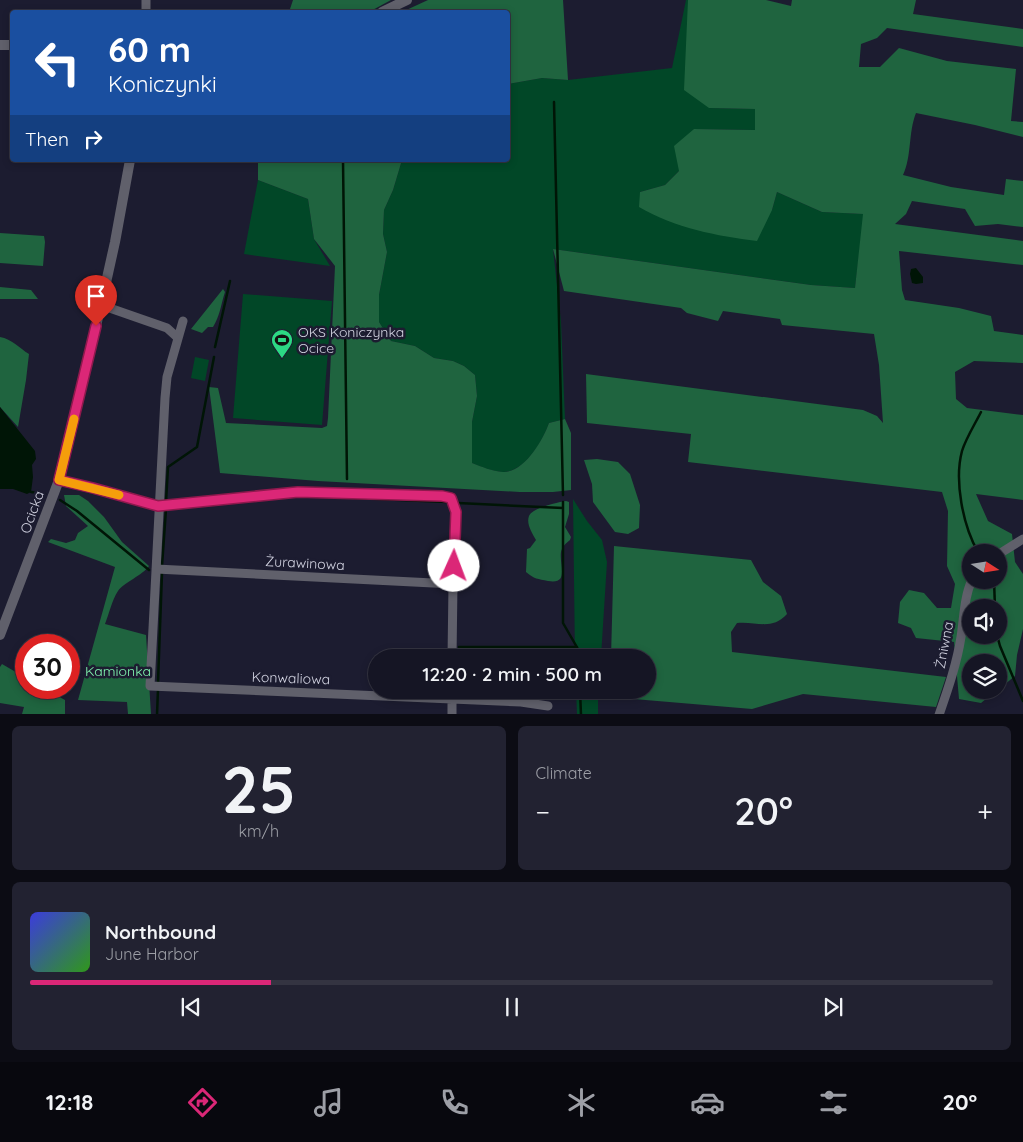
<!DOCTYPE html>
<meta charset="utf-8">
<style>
body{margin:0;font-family:Quicksand,sans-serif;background:#222231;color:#f1f3f6;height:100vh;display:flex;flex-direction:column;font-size:19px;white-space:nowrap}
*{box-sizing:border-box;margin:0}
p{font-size:16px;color:#9d9fa6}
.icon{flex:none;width:28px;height:28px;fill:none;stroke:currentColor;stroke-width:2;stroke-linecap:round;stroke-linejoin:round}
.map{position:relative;height:714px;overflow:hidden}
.sheet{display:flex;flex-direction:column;gap:12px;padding:12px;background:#0c0c14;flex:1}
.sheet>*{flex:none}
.banner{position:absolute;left:10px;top:10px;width:500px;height:152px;border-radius:5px;box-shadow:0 2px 8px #0003,0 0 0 1px #343441;background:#1a4fa0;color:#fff;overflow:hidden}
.needle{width:32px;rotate:102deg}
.buttons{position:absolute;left:962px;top:544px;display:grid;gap:10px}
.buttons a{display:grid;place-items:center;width:45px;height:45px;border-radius:50%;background:#151524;box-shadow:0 2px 8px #0003,0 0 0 1px #343441;font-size:25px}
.speed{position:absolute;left:15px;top:634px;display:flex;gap:10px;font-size:25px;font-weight:700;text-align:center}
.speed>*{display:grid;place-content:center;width:65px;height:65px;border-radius:50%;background:#151524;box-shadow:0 2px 8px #0003,0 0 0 1px #343441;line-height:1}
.speed .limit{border:8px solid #d22;background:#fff;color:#111}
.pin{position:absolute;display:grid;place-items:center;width:42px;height:42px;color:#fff;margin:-51px -21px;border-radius:50% 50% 50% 0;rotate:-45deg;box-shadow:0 0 5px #0007}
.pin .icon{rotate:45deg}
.me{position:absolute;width:55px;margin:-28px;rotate:2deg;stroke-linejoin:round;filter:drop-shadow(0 0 4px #0008)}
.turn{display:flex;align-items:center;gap:18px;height:105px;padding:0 15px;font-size:22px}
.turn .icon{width:65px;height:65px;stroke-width:2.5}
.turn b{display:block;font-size:35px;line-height:42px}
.then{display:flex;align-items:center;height:48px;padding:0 15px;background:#0003;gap:10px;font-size:19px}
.big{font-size:38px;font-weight:600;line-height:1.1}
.sheet .tile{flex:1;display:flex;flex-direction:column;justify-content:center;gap:8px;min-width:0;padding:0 18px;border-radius:8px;background:#222231}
.sheet .dial{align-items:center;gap:0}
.dial b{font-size:65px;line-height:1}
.song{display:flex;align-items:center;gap:15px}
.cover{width:60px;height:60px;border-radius:8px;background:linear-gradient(135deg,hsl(240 70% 55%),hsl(110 70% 35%))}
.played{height:5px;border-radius:2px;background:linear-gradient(90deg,#db2777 25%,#343441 25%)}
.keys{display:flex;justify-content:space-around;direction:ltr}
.heat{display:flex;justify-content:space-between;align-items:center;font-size:28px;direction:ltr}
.sheet .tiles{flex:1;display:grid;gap:12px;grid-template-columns:1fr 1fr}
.tile:last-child{grid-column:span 2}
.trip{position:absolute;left:368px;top:649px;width:288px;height:50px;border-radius:25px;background:#151524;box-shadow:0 2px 8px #0003,0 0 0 1px #343441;font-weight:600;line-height:50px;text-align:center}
.tabs{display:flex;height:80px;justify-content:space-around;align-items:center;background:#08080e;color:#9d9fa6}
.tabs .icon{width:35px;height:35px}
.tabs .current{color:#db2777}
.tabs b{font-size:22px;color:#f1f3f6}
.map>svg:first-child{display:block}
.green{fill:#014727}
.forest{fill:#1f643f;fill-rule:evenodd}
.water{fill:#001506}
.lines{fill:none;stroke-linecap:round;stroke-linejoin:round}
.stream{stroke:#001506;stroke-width:2.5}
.minor{stroke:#60606b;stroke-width:9}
.tertiary{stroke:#60606b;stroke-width:10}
.route-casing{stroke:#8e194d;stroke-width:12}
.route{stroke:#db2777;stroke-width:9}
.slow{stroke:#f59e0b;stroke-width:9}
.labels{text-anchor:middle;stroke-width:5;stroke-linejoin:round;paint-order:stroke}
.poi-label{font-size:14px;fill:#d2d3e1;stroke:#1c1c30;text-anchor:start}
.street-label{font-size:14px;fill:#d2d3e1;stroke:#1c1c30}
.park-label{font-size:14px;fill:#80f5af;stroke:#1c1c30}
</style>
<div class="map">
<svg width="1023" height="715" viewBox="0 0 1023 715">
<rect width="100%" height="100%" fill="#1c1c30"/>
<path class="green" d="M686 0H688L709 108 755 109V130L694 129 679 171 665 185 640 192 772 210 777 192 822 212 864 214 855 288 811 285 553 249 561 322 565 419 549 423C543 441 524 473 502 472 492 471 481 467 472 463V422L477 396 475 375 464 366 453 361 434 358 415 346 391 341 379 322V295L387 252 383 234 384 210 393 190 402 160H508V84L542 78 568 80 672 68Z
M258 180 308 199 314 239 330 266 244 254Z
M243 294 332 301 322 425 233 418Z
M195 357 209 360 205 381 191 378Z
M573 499 587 521 602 540 607 562 601 657H575Z
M576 690H598V714H577Z"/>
<path class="forest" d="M293 0H391L369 12H289Z
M428 0H563L568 80 542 78 508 84V12H402Z
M688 0H766L791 6 792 0H916L913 14 1023 29V47L887 28 877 38 861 44 859 67H880L899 48 947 61 1016 69 1011 121 1023 122V137L975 125 916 113C908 133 912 156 903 175L951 187 1004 195 1006 179 1023 181V227L998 224 975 226 965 209 912 201 906 214 895 224 1023 241V265L899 251 902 290 905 300 959 308 991 316 994 331 1023 335V363L974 361 955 372 956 399 967 408 1023 415V500L976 494 988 521 1012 534 1015 562 1023 574V629L1017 655 1015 676 999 689V662H971V690H997L981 703 959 699 954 642 916 638 911 628 898 623 900 602 909 590 924 593 937 608H951L955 584 947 566 948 511 942 492 688 462 691 434 587 423 586 374 863 410 877 416 883 423 879 365 874 334 782 325 780 319 723 311 718 321 687 313 681 308 564 291 553 249 811 285 855 288 863 214 822 212 777 192 772 210 757 241C717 236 675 228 639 207L640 192 665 185 679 171 674 146 694 129 755 130V109L709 108 684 90ZM971 552H999V580H971ZM971 608H999V635H971Z
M258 160H402L393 190 384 210 383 234 387 252 379 295V322L391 341 415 346 434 358 453 361 464 366 475 375 477 396 472 422V463C482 467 492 471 503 472 524 473 543 440 549 423L565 419 571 433V490L553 492H520L318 481 220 473 209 387 218 388 226 423 322 428 327 426 328 418 335 266 314 239 308 199 258 180Z
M0 233 44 236 45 242 43 266 0 263Z
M0 287 31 290 38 299H0Z
M223 289 225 292C221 304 220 316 213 327H208L202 333 191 329Z
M0 337C12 339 19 348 29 354L26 380 18 427 0 407Z
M597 459 618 462 630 474 640 505 639 528 628 534 615 532 593 502 592 484 584 460Z
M64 495H79L88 501 104 517 122 542 149 566C143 575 123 583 118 591 112 600 109 614 105 624L146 635 151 714H128L127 702 78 700 115 567 48 542 51 539 66 543 75 540 78 533 88 526 66 506Z
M566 501 569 502V514L565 527 571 537 570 540C566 543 562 547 561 552 559 564 570 585 548 581 538 579 534 579 526 572L527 549 530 548 536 540C532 533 526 524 529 516 532 508 558 502 566 501Z
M614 546 751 560 763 582 781 596 787 614C772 631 756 621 737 623L731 632 732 652 946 677 936 707 803 694 752 709 610 697V690H646V658L611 657Z
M2 664 26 678V688H43L65 700V714H22L24 707 0 703V667Z"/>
<path class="water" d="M916 268 923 277V283L916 284 912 283 910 274 911 269Z
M0 407 35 451 36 459 32 465 33 477 31 492 27 494 13 489H0Z"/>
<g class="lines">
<path class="stream" d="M554 102 563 495
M343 160 347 479
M215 347 230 281
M31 492 45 494
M353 496 354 498 447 502
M60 500 77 511 149 570
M166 502 168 467 197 447 214 357
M563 502V623L578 649V658
M458 503 563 508
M978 552C963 526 954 481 962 451 966 438 975 424 981 412
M162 566 166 509
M994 580 995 608
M997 635 1000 646 1023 701
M459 647H577
M158 682 162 573
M580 690 581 715
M157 715 158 689"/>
<path class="minor" d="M146 0V12
M101 305 167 328 178 338
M183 321 167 377 165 398 150 686 521 702 548 706
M59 480 93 488 158 506 298 492 443 496 451 498 456 512 453 584 452 658
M999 554 1023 539
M156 569 453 584
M452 715V690
M939 715C948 689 957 663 961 637 964 618 964 597 972 580"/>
<path class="tertiary" d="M382 12 407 0
M0 45H12
M0 635 59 480 101 305 115 242 130 160"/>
</g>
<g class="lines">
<g class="route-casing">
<path id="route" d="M96 326 59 480 93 488 158 506 298 492 442 496 451 498 456 512 454 566"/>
</g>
<use href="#route" class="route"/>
<path class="slow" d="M74 419 59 480 119 495"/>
</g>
<defs>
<g id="stadium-pin" transform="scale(1.125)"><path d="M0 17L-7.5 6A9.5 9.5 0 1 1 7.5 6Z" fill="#2cd884" stroke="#1c1c30"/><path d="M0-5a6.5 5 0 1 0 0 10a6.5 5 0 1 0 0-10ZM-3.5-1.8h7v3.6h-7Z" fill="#111"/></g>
</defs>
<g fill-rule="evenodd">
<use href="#stadium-pin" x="282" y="340"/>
</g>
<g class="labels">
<g class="poi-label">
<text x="298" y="337">OKS Koniczynka<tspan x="298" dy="16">Ocice</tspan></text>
</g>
<g class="street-label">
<text transform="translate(32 512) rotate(-70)" y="5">Ocicka</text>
<text transform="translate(305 563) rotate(3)" y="5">Żurawinowa</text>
<text transform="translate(944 645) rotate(-79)" y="5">Żniwna</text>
<text transform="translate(291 678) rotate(2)" y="5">Konwaliowa</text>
</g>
<g class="park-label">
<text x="118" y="676">Kamionka</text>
</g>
</g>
</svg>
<div class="buttons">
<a><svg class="needle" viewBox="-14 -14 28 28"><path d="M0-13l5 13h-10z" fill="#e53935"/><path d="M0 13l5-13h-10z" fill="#9d9fa6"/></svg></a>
<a><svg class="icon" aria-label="sound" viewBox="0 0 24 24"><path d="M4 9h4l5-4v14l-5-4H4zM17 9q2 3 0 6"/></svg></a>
<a><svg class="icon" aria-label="layers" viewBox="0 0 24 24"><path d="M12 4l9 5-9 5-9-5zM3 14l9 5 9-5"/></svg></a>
</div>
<div class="speed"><div class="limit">30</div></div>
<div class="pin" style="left:96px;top:326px;background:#d93025"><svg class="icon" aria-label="arrive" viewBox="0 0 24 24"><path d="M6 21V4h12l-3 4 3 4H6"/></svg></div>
<svg class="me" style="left:454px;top:566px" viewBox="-20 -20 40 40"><circle r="19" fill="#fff"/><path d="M0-13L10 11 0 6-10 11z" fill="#db2777"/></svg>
<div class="trip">12:20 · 2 min · 500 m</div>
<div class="banner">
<div class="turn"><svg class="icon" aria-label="left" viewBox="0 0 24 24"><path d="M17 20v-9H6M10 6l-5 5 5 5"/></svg><div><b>60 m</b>Koniczynki</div></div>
<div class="then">Then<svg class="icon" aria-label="right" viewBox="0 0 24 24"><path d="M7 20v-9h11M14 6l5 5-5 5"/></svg></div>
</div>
</div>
<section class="sheet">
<div class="tiles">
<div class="tile dial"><b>25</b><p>km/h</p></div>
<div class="tile"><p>Climate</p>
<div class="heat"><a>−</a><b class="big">20°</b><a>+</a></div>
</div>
<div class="tile">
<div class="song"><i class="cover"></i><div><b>Northbound</b><p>June Harbor</p></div></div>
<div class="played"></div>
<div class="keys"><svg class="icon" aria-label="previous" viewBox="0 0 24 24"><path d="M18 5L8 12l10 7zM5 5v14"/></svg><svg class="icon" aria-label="pause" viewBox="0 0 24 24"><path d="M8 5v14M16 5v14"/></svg><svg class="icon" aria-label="next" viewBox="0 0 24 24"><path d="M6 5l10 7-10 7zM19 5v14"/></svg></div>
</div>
</div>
</section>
<nav class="tabs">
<b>12:18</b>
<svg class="icon current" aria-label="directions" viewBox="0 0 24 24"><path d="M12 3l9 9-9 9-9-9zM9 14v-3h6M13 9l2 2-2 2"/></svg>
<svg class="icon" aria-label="music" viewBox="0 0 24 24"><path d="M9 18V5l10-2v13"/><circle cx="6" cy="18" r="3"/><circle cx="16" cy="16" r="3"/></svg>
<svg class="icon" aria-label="phone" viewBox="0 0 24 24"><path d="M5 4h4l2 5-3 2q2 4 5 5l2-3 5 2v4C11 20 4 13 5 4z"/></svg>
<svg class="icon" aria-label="climate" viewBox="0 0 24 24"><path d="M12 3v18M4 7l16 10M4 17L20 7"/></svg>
<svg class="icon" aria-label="car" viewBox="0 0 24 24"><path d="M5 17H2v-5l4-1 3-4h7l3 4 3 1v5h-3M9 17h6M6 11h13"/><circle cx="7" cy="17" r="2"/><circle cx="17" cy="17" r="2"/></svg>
<svg class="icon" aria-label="filters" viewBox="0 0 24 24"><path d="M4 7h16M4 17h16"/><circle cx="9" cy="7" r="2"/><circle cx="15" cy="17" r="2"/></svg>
<b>20°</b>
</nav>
